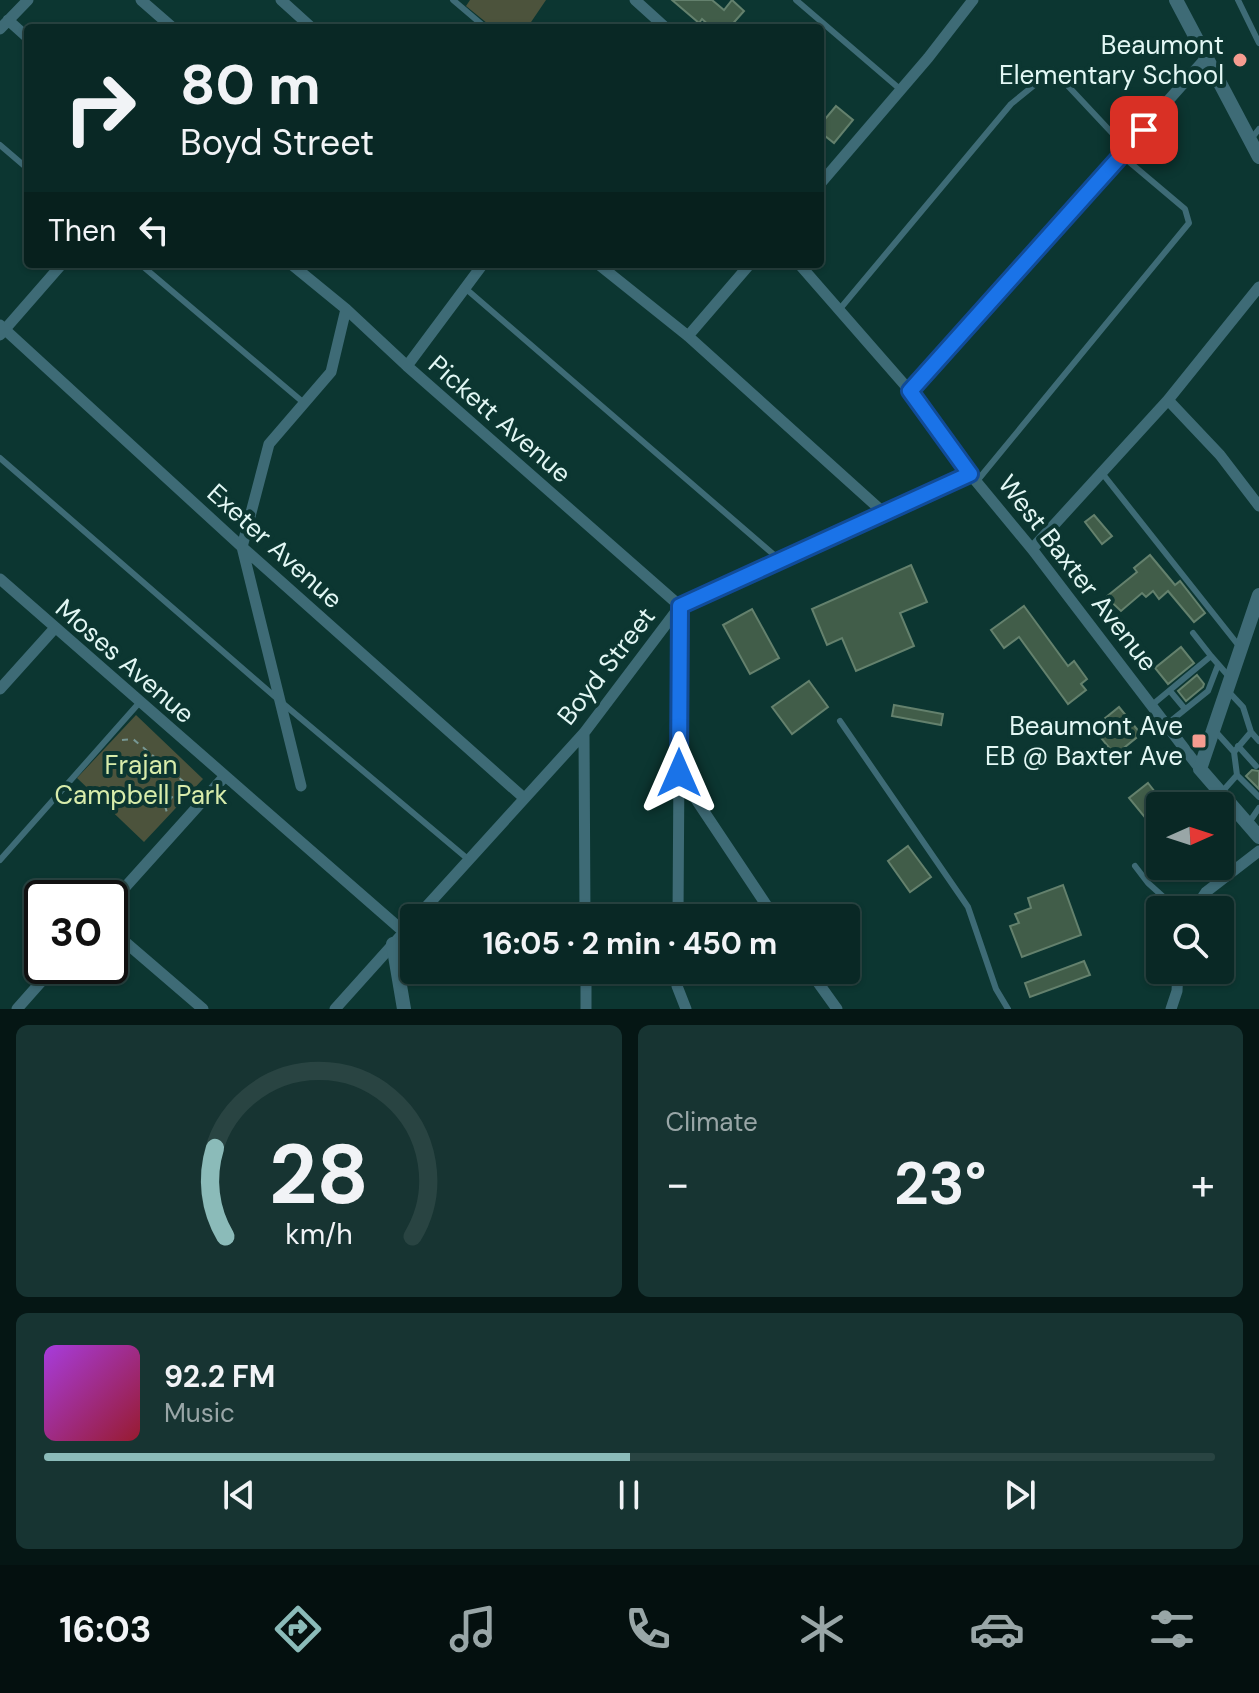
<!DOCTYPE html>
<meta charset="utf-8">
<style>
body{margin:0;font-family:"DM Sans",sans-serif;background:#173432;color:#f1f3f6;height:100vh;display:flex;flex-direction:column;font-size:30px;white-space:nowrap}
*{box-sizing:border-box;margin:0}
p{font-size:26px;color:#99a6a7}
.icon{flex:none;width:44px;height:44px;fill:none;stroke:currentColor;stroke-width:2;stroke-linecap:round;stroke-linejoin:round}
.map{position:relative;height:1009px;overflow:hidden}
.side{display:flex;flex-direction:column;gap:16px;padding:16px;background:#051614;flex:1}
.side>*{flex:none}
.guide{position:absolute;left:24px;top:24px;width:800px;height:244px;border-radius:8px;box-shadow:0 2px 6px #0004,0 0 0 2px #294442;background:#092825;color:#f1f3f6;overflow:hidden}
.needle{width:52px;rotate:87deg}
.buttons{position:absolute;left:1146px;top:792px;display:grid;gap:16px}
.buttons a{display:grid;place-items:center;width:88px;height:88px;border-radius:8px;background:#092825;box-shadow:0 2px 6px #0004,0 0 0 2px #294442;font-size:40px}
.speed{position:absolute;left:24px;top:880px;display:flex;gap:16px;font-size:40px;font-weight:700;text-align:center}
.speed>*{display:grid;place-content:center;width:104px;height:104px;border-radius:50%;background:#092825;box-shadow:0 2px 6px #0004,0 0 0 2px #294442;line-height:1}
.speed .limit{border:4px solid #111;border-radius:12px;background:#fff;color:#111}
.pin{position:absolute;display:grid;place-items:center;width:68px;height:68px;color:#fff;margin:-34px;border-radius:16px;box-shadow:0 4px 12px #0006}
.me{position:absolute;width:88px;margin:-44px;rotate:0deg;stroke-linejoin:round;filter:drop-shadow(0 0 6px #0008)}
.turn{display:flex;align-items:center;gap:28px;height:168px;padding:0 24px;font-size:36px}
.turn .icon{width:104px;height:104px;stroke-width:2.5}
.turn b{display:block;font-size:56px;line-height:68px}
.then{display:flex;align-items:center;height:76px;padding:0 24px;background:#0003;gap:16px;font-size:30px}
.big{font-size:60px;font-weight:700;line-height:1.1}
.side .tile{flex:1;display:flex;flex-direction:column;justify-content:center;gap:12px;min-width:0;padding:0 28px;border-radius:12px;background:#173432}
.side .dial{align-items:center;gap:0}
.dial svg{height:208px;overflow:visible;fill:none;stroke:#294442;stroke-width:7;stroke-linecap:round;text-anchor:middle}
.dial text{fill:#f1f3f6;stroke:none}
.song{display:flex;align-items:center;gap:24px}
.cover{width:96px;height:96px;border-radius:12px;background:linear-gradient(135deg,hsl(280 70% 55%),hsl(350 70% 35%))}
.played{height:8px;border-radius:4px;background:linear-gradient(90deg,#8bbbb9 50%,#294442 50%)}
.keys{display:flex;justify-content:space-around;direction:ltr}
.heat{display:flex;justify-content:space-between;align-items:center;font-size:44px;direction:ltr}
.side .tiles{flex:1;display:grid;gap:16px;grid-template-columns:1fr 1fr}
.tile:last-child{grid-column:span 2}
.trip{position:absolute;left:400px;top:904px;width:460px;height:80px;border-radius:8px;background:#092825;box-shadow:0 2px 6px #0004,0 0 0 2px #294442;font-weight:700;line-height:80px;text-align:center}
.menu{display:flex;height:128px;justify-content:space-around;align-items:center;background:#04100f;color:#99a6a7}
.menu .icon{width:56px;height:56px}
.menu .active{color:#8bbbb9}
.menu b{font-size:36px;color:#f1f3f6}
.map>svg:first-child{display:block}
.green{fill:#4c533c}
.building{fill:#415d49;stroke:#64816d;stroke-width:2}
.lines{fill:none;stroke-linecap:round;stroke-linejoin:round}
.path{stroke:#769692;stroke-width:2;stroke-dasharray:6 6;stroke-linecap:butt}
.service{stroke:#3e6b76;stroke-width:6}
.minor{stroke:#3e6b76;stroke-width:11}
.tertiary{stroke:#3e6b76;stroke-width:14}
.route-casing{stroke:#114b97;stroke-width:20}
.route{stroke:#1a73e8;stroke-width:14}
.poi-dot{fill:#f59c90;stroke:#0c3631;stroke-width:3}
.labels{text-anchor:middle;stroke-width:8;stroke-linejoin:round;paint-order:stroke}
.poi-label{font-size:26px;fill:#e2f7f4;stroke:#0c3631;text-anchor:end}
.street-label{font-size:26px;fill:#e2f7f4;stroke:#0c3631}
.park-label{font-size:26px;fill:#d8ecab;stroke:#0c3631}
</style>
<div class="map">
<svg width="1259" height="1009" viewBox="0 0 1259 1009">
<rect width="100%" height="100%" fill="#0c3631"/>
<path class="green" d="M470 0H546L527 28H493L466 6Z
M136 715 203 779 144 842 77 778Z"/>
<path class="building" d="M672 0H712L724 10 732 0 744 11 729 28H712L702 19 699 23Z
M836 106 853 120 834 143 820 132V125Z
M1094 515 1112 536 1102 544 1085 522Z
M1150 555 1175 585 1180 581 1205 613 1194 622 1168 591 1159 599 1153 591 1146 597 1142 593 1121 611 1106 597 1137 572 1134 568Z
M911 565 927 602 900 613 914 646 856 671 842 638 827 645 812 609Z
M1024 606 1068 666 1074 661 1087 679 1081 684 1086 690 1068 704 1019 637 1004 648 991 630Z
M752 609 779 658 750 674 723 625Z
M1181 647 1194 663 1168 684 1155 668Z
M1197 675 1204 684 1203 687 1186 701 1178 691Z
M809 681 828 707 792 734 772 707Z
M894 705 943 714 941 725 892 716Z
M1119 707 1141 734 1115 755 1093 728Z
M1252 770 1259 771V789L1246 776Z
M1148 783 1166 806H1160V820L1152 826 1129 798Z
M908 846 931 877 910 892 888 861Z
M1063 885 1081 935 1022 957 1010 926 1019 923 1015 914 1031 908 1028 898Z
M1084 961 1090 975 1030 997 1025 983Z"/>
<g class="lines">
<path class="path" d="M122 740 133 739 184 782 165 806 168 816"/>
<path class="service" d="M453 0 486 28
M796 0 901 90
M1238 0 1259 43
M1251 139 1259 129
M0 145 28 169
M140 264 304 403
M465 288 780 560
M839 310 1011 104 1053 70 1127 149
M0 458 280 701 469 860
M1102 473 1239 646
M977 481 1189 223 1185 209 1121 155
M1193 633 1211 656
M1227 690 1243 707 1251 732 1259 741
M1170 691 1185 709
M1152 705 1211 656 1231 679
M840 721 968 907 996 989 1008 1009
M1167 724 1208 691 1218 665
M1216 732 1234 752 1251 732
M1238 746 1256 766
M1234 752 1237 775 1259 797
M1221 793 1237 775
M1248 824 1259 808
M0 860 139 703
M1135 866 1148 883 1178 910"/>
<path class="minor" d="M141 0 173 28
M281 0 312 28
M635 0 666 28
M8 20 28 38
M0 29 28 0
M820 184 928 58 973 0
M291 264 346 309 407 366 680 606 678 918
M598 264 688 336 883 512
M799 264 910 391 970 474 1032 549 1200 769
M0 325 242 547 524 798
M0 335 62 264
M688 336 750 264
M407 366 483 264
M910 391 1206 58
M1168 400 1220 455 1259 506
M1032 549 1168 400 1259 287
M0 579 404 932
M0 689 54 629
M584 733 585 918
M679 774 775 918
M301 786 242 547 269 444 331 372 346 309
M110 904 225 776
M1194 910 1206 892 1259 851
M416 918 584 733 680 606 970 474
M110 929 203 1009
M586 970V1009
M677 970V986L686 1009
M809 970 837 1009
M17 1009 55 966
M335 1009 414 921
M1171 1009 1177 991 1178 970"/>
<path class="tertiary" d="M1176 0 1259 157
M1259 595 1200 769 1259 837
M393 944 404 1009"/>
</g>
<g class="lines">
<g class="route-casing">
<path id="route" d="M679 773 680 606 970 474 910 391 1144 130"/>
</g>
<use href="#route" class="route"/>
</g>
<g class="poi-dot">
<circle cx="1240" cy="60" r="8"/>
<rect x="1191" y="733" width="16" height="16" rx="4"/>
</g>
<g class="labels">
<g class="poi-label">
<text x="1224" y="54">Beaumont<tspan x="1224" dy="30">Elementary School</tspan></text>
<text x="1183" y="735">Beaumont Ave<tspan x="1183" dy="30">EB @ Baxter Ave</tspan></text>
</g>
<g class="street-label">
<text transform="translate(500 419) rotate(41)" y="9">Pickett Avenue</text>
<text transform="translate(275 546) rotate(42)" y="9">Exeter Avenue</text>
<text transform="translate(1078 573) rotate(52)" y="9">West Baxter Avenue</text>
<text transform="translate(125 661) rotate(41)" y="9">Moses Avenue</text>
<text transform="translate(606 666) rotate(-52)" y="9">Boyd Street</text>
</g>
<g class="park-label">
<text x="141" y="774">Frajan<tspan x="141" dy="30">Campbell Park</tspan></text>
</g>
</g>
</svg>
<div class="buttons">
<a><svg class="needle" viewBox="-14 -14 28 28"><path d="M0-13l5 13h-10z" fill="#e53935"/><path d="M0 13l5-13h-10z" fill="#99a6a7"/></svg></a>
<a><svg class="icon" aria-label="search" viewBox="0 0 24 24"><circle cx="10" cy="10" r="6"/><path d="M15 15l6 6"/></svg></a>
</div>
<div class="speed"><div class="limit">30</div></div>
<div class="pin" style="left:1144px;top:130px;background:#d93025"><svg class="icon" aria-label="arrive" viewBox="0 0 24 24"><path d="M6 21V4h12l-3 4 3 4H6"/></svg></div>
<svg class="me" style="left:679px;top:773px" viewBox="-20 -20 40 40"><path d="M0-17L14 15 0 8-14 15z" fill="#1a73e8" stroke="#fff" stroke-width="4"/></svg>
<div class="trip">16:05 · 2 min · 450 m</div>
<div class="guide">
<div class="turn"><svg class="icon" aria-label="right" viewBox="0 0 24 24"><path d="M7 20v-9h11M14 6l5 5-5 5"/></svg><div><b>80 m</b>Boyd Street</div></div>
<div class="then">Then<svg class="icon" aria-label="left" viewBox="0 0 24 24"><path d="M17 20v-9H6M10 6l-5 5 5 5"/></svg></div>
</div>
</div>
<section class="side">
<div class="tiles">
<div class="tile dial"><svg viewBox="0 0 100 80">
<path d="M14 69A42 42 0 1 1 86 69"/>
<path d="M14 69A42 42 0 0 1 10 35" stroke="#8bbbb9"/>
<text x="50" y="56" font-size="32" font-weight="700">28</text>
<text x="50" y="72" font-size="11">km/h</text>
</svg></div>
<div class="tile"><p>Climate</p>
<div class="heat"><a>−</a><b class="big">23°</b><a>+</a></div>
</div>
<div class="tile">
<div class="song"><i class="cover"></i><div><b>92.2 FM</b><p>Music</p></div></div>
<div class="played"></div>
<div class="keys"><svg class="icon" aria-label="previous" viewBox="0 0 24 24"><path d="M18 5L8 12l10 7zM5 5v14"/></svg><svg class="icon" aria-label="pause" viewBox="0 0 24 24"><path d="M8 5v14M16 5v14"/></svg><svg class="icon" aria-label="next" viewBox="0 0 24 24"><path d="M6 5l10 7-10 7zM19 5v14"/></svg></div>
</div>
</div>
</section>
<nav class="menu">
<b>16:03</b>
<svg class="icon active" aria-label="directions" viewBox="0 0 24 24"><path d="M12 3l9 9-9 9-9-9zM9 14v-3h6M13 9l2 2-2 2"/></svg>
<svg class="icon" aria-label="music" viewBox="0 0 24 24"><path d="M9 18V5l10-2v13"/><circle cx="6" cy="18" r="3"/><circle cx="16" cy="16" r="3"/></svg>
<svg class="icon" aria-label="phone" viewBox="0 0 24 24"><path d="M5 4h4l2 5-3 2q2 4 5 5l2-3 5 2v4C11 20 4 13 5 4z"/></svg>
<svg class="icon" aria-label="climate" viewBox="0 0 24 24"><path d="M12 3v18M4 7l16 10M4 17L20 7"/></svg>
<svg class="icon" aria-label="car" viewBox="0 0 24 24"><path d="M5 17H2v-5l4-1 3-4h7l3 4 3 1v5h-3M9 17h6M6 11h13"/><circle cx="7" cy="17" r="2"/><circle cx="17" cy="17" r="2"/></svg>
<svg class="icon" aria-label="filters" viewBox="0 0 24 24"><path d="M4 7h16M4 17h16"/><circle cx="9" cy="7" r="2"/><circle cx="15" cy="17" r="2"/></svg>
</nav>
